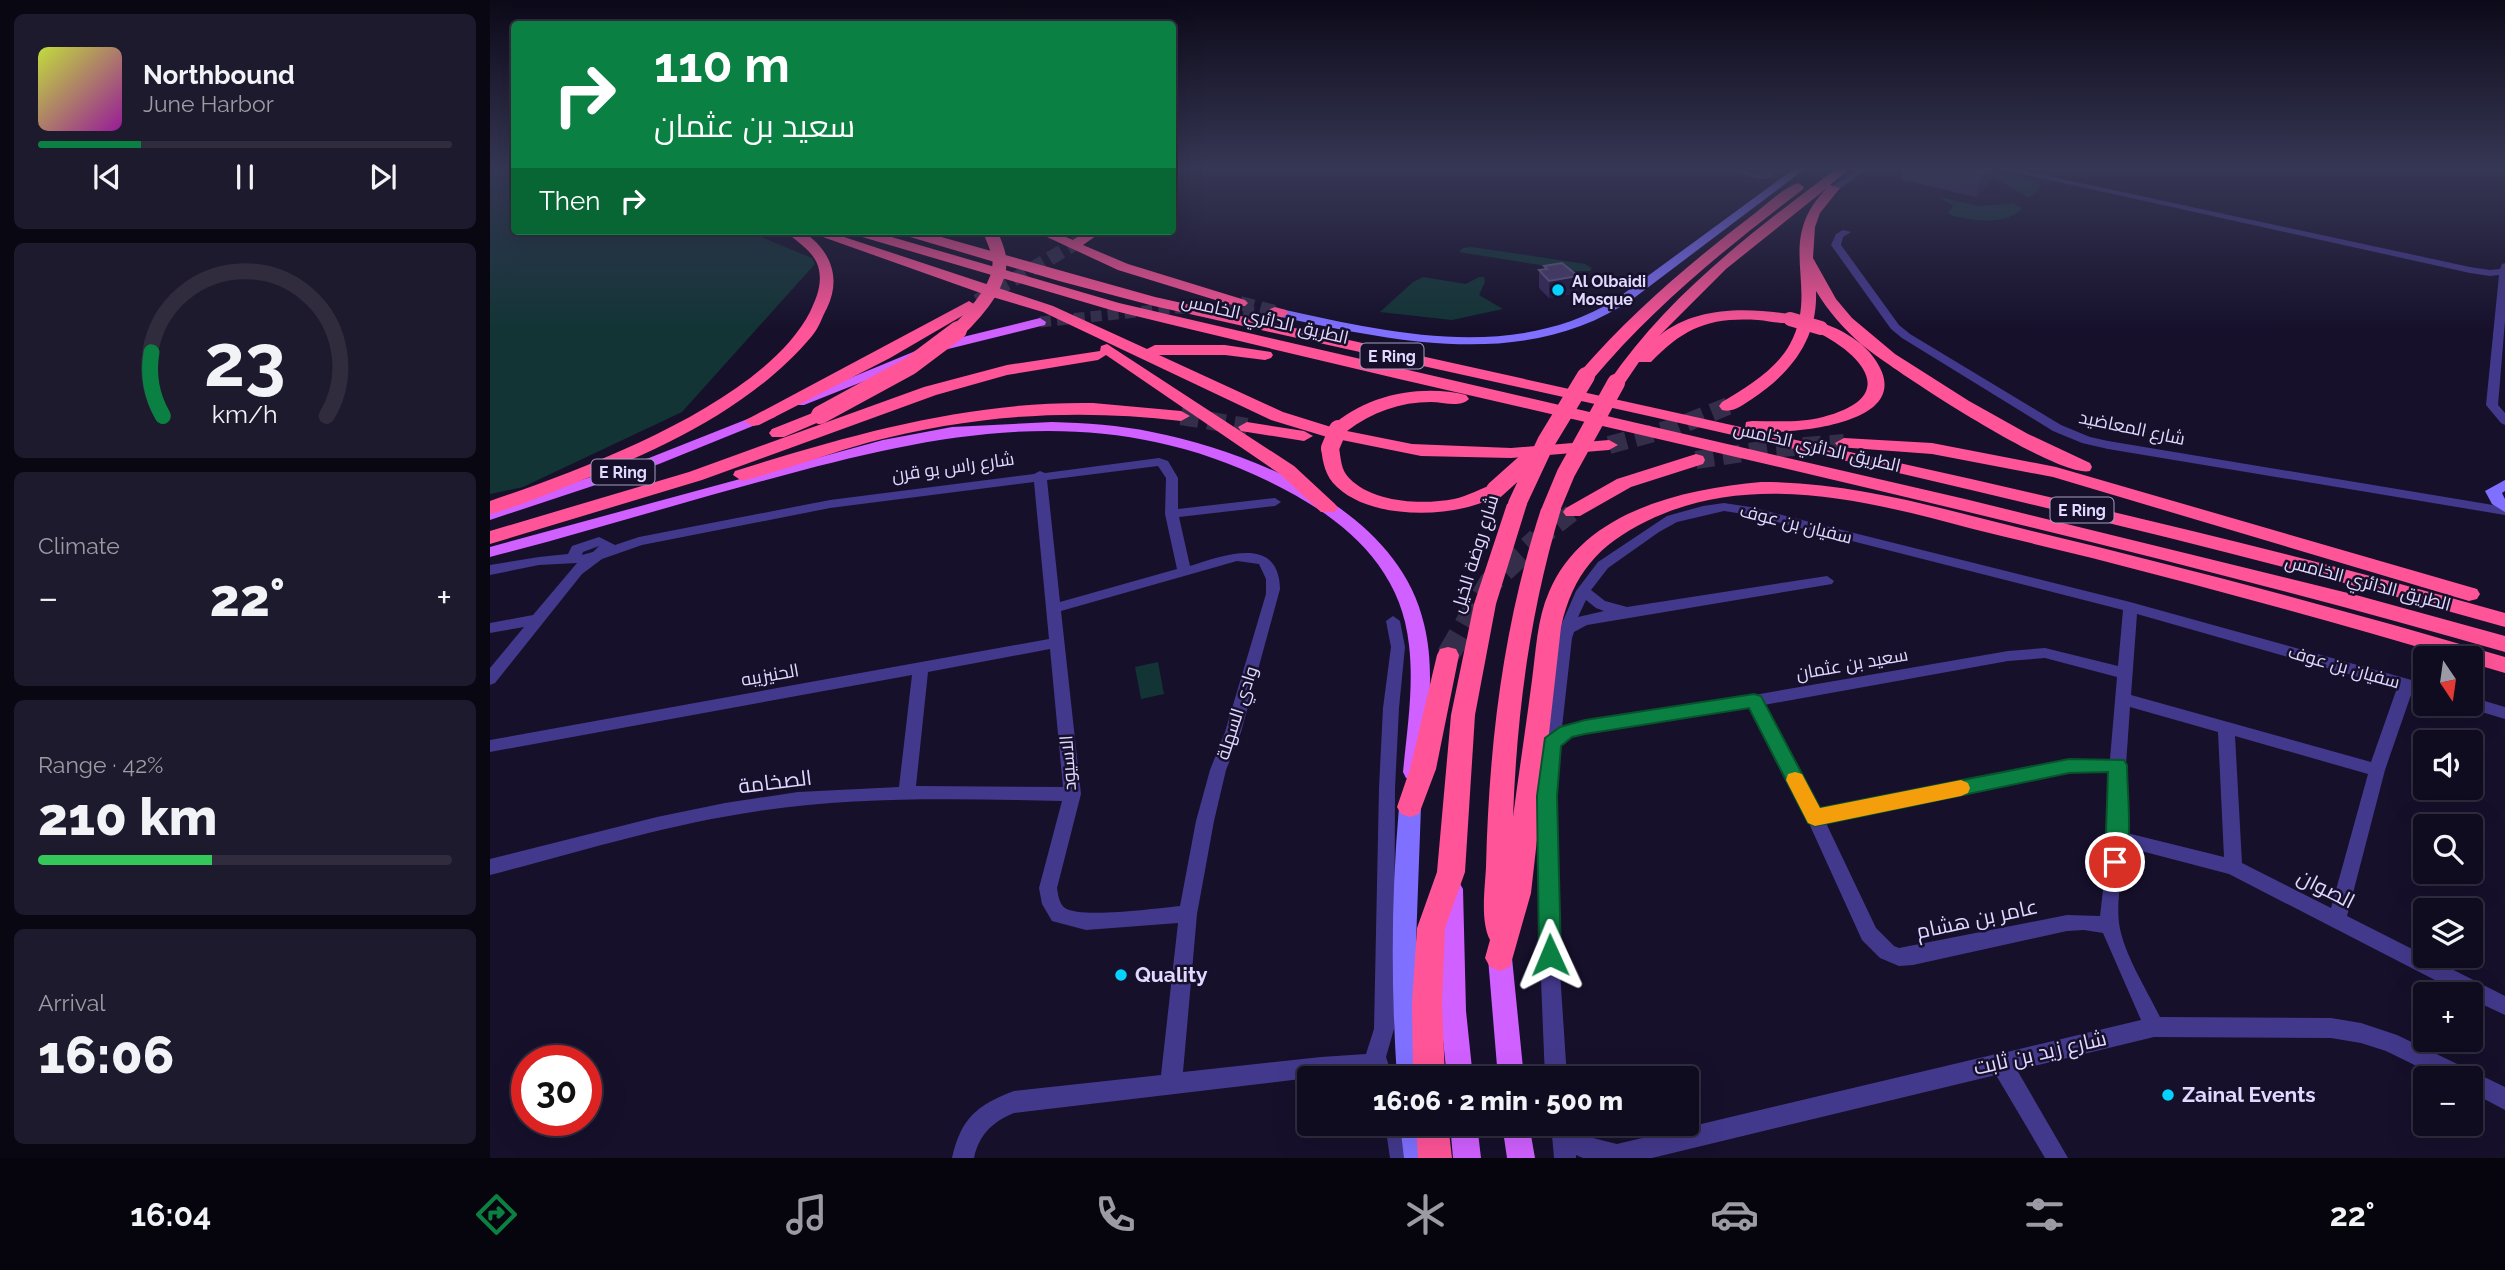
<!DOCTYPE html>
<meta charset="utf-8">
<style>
body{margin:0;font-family:Raleway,Cairo,sans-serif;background:#1e1a2d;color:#f1f3f6;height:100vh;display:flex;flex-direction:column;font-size:26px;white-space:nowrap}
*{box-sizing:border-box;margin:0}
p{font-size:23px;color:#9c9ba5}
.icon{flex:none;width:38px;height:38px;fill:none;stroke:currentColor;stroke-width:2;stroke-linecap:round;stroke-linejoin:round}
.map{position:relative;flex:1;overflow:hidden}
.panel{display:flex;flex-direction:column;gap:14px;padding:14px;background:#090712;width:490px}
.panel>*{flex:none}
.top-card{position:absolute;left:21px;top:21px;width:665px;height:214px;border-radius:7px;box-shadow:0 7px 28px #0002,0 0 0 2px #302c3e;background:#0b8043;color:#fff;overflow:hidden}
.needle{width:46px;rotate:167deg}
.buttons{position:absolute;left:1923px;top:646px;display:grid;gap:14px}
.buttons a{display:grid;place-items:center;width:70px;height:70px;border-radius:7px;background:#100c20;box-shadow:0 7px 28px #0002,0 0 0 2px #302c3e;font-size:35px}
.speed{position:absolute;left:21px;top:1045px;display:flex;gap:14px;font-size:35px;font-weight:700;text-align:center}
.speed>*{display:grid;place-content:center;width:91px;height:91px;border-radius:50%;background:#100c20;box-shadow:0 7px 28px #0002,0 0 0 2px #302c3e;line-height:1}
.speed .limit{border:10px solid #d22;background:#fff;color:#111}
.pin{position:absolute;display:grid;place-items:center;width:60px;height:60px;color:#fff;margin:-30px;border:4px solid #fff;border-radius:50%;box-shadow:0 2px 7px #0007}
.me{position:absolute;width:77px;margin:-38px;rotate:359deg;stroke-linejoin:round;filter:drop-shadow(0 0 5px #0008)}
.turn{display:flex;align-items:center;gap:24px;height:147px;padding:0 28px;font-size:32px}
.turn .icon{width:91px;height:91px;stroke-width:2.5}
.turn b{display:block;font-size:49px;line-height:60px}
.then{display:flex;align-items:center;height:66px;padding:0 28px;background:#0003;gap:14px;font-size:26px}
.big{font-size:52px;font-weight:800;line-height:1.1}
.panel .widget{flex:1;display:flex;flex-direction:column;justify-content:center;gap:10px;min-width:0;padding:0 24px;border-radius:10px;background:#1e1a2d}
.panel .dial{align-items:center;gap:0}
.dial svg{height:182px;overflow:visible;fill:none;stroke:#302c3e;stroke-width:7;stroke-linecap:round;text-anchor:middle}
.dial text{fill:#f1f3f6;stroke:none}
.song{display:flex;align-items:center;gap:21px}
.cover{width:84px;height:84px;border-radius:10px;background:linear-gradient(135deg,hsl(70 70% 55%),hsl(300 70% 35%))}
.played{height:7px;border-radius:4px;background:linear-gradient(90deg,#0b8043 25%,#302c3e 25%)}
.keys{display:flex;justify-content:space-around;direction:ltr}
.heat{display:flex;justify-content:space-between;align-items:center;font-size:38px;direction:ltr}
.charge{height:10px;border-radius:5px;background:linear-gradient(90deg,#34c759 42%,#302c3e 0)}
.trip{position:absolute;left:807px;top:1066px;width:402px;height:70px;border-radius:7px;background:#100c20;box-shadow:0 7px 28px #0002,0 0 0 2px #302c3e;font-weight:800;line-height:70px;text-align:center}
.tabs{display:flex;height:112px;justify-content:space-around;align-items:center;background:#06050d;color:#9c9ba5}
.tabs .icon{width:49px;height:49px}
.tabs .active{color:#0b8043}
.tabs b{font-size:32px;color:#f1f3f6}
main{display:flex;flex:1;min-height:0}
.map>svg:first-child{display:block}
.green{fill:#123435}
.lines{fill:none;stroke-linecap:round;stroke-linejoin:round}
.primary-tunnel{stroke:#342e4b;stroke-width:11;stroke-dasharray:11 6;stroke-linecap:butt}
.highway-tunnel-far2{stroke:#342e4b;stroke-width:14;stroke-dasharray:14 7;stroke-linecap:butt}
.highway-tunnel-far1{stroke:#342e4b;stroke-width:18;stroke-dasharray:18 9;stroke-linecap:butt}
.highway-tunnel{stroke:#342e4b;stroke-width:23;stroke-dasharray:23 11;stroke-linecap:butt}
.street{fill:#43398c;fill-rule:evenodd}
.secondary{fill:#7f70ff;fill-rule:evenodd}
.primary{fill:#d060ff;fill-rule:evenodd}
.highway{fill:#ff5498;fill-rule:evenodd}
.highway-bridge-far1{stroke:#ff5498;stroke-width:14}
.highway-bridge{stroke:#ff5498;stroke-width:18}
.wall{fill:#362859}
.shaded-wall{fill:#21173f}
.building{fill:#483b6b;stroke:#605482;stroke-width:2}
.route{fill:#0b8043;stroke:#07532c;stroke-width:2}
.slow{fill:#f59e0b}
.poi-dot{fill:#05d2ff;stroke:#16102b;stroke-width:2.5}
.labels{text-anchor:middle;stroke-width:5;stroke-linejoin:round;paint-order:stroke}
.far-poi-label{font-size:16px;font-weight:bold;fill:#e1d9ff;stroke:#16102b;text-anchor:start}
.shield{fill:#16102b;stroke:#a49dbf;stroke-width:2}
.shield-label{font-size:16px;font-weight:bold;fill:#e1d9ff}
.street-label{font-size:18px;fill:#e1d9ff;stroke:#16102b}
.near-street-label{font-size:21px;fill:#e1d9ff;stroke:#16102b}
.near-poi-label{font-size:21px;font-weight:bold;fill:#e1d9ff;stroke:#16102b;text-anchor:start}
</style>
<main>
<section class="panel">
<div class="widget">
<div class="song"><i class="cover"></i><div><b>Northbound</b><p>June Harbor</p></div></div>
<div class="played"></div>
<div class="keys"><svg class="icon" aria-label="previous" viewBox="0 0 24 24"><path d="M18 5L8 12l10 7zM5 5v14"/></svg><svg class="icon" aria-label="pause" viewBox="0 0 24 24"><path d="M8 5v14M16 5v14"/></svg><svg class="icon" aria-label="next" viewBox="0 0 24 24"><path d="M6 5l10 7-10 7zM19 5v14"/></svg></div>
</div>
<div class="widget dial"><svg viewBox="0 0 100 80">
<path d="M14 69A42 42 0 1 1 86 69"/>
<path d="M14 69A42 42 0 0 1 9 41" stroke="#0b8043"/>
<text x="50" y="56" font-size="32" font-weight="700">23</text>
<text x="50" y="72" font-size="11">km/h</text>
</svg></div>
<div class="widget"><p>Climate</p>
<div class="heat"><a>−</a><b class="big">22°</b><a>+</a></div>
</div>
<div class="widget"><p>Range · 42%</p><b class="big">210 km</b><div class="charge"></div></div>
<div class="widget"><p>Arrival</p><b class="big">16:06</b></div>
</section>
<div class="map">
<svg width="2015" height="1158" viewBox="0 0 2015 1158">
<rect width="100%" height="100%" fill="#16102b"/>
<path class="green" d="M0 168H24V231H257L322 258 325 264 192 412 33 487 0 494Z
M1456 168H1484L1544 181 1550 185 1548 191 1539 198 1507 179Z
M1449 197 1490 206 1523 203 1532 208C1518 226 1480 221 1460 215L1458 213 1463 206Z
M982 247 1095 264 1102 268 1100 271H1087L969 252 973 248Z
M933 277 976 284 989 277H994L995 282 989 295 1013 309 962 320 890 312 923 282Z
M668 662 674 694 651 699 645 667Z"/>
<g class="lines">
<path class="primary-tunnel" d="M550 322 685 308 784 313"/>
<path class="highway-tunnel-far2" d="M487 301 588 242
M750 303 785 312"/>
<path class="highway-tunnel-far1" d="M691 416 757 427
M1119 445 1186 427 1238 406
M1206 460 1279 449 1354 443
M1046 541 1083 512"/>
<path class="highway-tunnel" d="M958 655 1000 583 1048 539"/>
<path class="street" d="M1229 168H1243L1270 175 1273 174 1267 168H1313L1283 173V177L1270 179Z
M1369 168H1378L1344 193H1338V189Z
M1506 168H1521L1980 267 2000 270 2010 269 2012 264 2015 263V321L2008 405 2015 413V425L2011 423 1996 405 2009 275 2000 276 1980 273Z
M1353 230 1361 232 1353 237 1351 245 1409 325 1420 334 1571 425 1600 437 1618 441 2015 507V515L1618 449 1592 443 1563 431 1412 338 1401 329 1341 245 1346 234Z
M669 458 678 461 688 478V509L785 498 791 502 785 506 689 517 700 566C733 556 789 534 790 589L751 732 736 770 724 821 707 914 693 1072 831 1057 876 1054 884 1029 889 788 893 708 901 647 896 621 903 616 910 621 915 647 909 708 905 788 904 1029 896 1057 903 1078H881L880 1075 819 1078 524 1113C502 1122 489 1135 484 1158H462C471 1118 487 1105 524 1091L671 1075 688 923 596 930 562 921 552 904 549 888 572 801C471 799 369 796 269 811 178 824 89 852 0 875V859L167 817 235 803 308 792 409 787 422 675 0 752V740L559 639 544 482 340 508 152 545 112 559 92 574 5 683 0 685V668L34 627 0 633V623L43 615 87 563 49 565 0 575V565L49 557 78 554 82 546 109 537 125 545 149 537 340 500 544 474 550 471 555 473ZM668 466 676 478 675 514 687 569 570 602 557 480ZM109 546 103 552 92 555 93 552ZM747 561 769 564 776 579V594L735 732 720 770 706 821 690 906C668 908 591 919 575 908 569 904 568 894 567 888L591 794 571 611ZM560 649 573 787 426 786 438 672Z
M1234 503 1260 507 1640 602 1936 684V696L1922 692 1895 770 1857 916 2015 996V1015L1981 999V994H1972L1739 874 1636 847C1633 872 1626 898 1629 923 1633 953 1657 990 1670 1017L1841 1018 1871 1023 1907 1035 2015 1087V1110L1981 1092V1078H1951L1896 1051 1871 1043 1841 1038 1664 1037 1527 1070 1578 1158H1555L1506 1075 1162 1158H1093L1086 1155V1158H1064L1061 1124H1085L1099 1137 1127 1144 1502 1055 1510 1052 1513 1053 1651 1020 1613 933 1594 930 1577 931 1423 965 1409 966 1390 958 1372 940 1317 819 1259 708 1095 733 1081 737 1070 745C1060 855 1070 968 1077 1078H1055L1050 955 1048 796 1069 630 1086 591 1108 562 1177 516 1213 506ZM1234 511 1260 515 1633 610 1628 666 1555 648 1518 651 1264 695 1095 721 1072 727 1082 638 1084 632 1097 625 1342 584 1344 581 1337 576 1137 607 1115 601 1101 590 1118 568 1169 532 1187 522ZM1096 600 1106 608 1114 611 1088 617ZM1647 614 1907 688 1881 762 1641 695ZM1555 658 1627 677 1620 759H1579L1330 810 1274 705 1518 661ZM1640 707 1728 732 1734 857 1637 833 1636 765ZM1745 736 1878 774 1841 908 1752 863ZM1620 772 1619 838 1610 916 1577 915 1409 948 1404 946 1386 928 1336 823 1579 773Z
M1981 697 2015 707V719L1975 707 1973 704H1981Z
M895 1124H917L922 1158H900Z"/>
<path class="secondary" d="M1305 168H1316L1144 298C1038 371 908 342 791 317L785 313 791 309C900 333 1023 362 1125 300Z
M2015 480V491L2012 493 2015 499V512L2002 504 1995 491Z
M920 798 928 801 931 807 926 942 933 1078H907C901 987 901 898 909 807L912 801Z
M910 1124H937L942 1158H914Z"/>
<path class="primary" d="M550 318 556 322 555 325 450 351 314 405H304L302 402 440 345Z
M280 410 287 414 285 417 169 464 0 520V510L159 458Z
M562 422C596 423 629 425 662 432 765 453 908 510 934 624 946 672 937 723 933 772L930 778 923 780 916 778 913 772C917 730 924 687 919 645 911 563 847 514 778 481 610 399 451 432 280 479 186 504 94 533 0 557V547L393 440 462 427Z
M961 879 969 882 973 889 976 1011 983 1078H957L950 1011 949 889 953 882Z
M1010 947 1019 950 1022 958 1034 1078H1008L998 958 1001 950Z
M960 1124H987L991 1158H963Z
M1012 1124H1039L1045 1158H1017Z"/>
<path class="highway" d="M1347 168H1361L1340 185 1350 188 1330 213 1325 227 1323 258 1346 299 1362 318 1405 354 1479 401 1538 434 1600 463 1602 467 1600 471C1568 479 1401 369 1371 344 1353 328 1338 311 1326 291 1328 339 1301 373 1262 399 1252 405 1244 413 1232 410L1229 406 1232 402C1257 387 1286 370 1300 344 1331 287 1283 242 1337 188L1236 269 1169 336C1206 306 1256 308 1300 314L1305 316 1308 319 1305 322C1294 325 1280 321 1268 320 1219 317 1194 328 1161 362H1149L1132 387H1120L1118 383C1179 294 1262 232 1347 168Z
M1308 183 1314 187 1312 190C1236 248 1164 306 1102 380H1090L1088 376 1090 372C1142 312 1201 262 1264 214 1277 204 1293 188 1308 183Z
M296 231H312C340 249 352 277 337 308 332 317 329 328 322 336 260 410 163 453 75 487 50 497 26 507 0 514V501C94 469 273 403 320 312 327 297 333 283 328 266 322 249 307 243 296 231Z
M316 231H336L563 306 657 349 665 345H735L781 352 783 355 781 358 775 360 735 355H669L793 412 841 427C875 395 931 384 976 395L979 399C970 408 953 402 941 402 910 402 882 412 857 431L922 444 1021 448 1119 440 1128 445 1119 450 1021 458 931 456 837 437 781 420 553 312 499 296Z
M360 231H381L629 303 1475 499 1866 595 2015 636V652C1555 520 1085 424 621 310L362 234Z
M408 231H430L665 297 1255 428 1256 422 1262 421C1285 421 1310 423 1333 417 1410 397 1374 355 1325 331L1323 328 1331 323C1350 328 1373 342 1384 358 1431 423 1308 433 1270 432 1520 487 1769 543 2015 613V627C1569 501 1116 408 664 306L569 281 410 234Z
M544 231H562L583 240 596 231H613L593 245 638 264 755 300 758 303 755 306H745L628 270Z
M479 301 487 306 484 309 400 358 269 425 263 426 254 421Z
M785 307 796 310 799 313 791 318 780 315 777 312 780 309Z
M617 344 804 466 845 504 848 508 845 512H831L790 474 616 355 608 360 517 375 446 395 212 480 0 544V531L199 472 434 387 517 365 610 351 611 346Z
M603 403 691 411 700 416 691 421C585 408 483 415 380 442 337 454 295 470 252 481L243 475 245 471C362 434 480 401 603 403Z
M330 410 339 415 336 419 294 437H282L279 433 282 429Z
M757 422 814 431 823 436 814 441 751 431 748 427Z
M1354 438 1442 443 1566 467 1987 589 1990 594 1987 599 1979 601 1563 477 1442 454 1348 447 1345 443Z
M840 443 849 448C851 459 851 470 859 478 883 503 932 505 964 499 978 496 991 488 1005 484L1015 490C1009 497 1000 500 991 503 951 518 880 518 847 487 835 476 833 463 831 448Z
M1206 454 1213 456 1215 460 1213 464 1141 487 1090 516H1076L1073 512 1076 508 1127 479Z
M1271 482C1365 482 1452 509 1542 531 1701 569 1858 611 2015 657V673L1981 663V658H1965C1845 622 1723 589 1602 558 1562 548 1523 539 1483 529 1378 501 1261 470 1157 521 1108 545 1083 574 1071 627L1041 893 1020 967 1010 971 1000 967 995 958 1000 940C990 921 995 888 996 867 999 744 1013 626 1051 509L1054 505H1068L1071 509C1040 611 1027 712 1023 817 1029 772 1036 726 1042 680 1046 651 1047 619 1059 592 1093 511 1193 489 1271 482Z
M1027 498 1037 504 1006 604 985 715 975 872 955 928 952 1003 955 1078H923L922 1003 927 928 947 872 961 715 984 604 1017 504Z
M958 647 966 649 969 655 946 769 929 814 920 817 911 814 907 807 920 769 947 655 950 649Z
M926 1124H958L962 1158H928Z"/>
<path class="highway-bridge-far1" d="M1300 319 1331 328
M466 332C484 315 514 284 509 257 508 249 503 239 500 231"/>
<path class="highway-bridge" d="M330 415 420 366 468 330
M840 448 848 429
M1005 490 1043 456
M1027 504 1056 442 1096 376
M1061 509 1076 473 1126 383"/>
</g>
<path class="wall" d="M1413 168H1502L1497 187 1486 197 1411 179Z
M1054 266 1088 276 1087 293 1059 298 1049 288V270L1054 269Z"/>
<path class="shaded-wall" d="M1499 168H1502L1497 187 1486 197 1493 173Z
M1088 276 1087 293 1059 298V281Z"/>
<path class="building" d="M1470 168H1499L1493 173Z
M1072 263 1088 276 1059 281 1049 270 1057 269 1054 266Z"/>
<linearGradient id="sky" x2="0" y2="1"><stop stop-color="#0c0918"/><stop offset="0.51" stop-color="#363755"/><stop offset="1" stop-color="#363755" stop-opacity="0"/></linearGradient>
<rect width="2015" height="330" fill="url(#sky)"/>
<path class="route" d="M1264 694 1271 696 1330 808 1579 759 1634 760 1637 765C1637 793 1644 843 1632 868L1625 870 1618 868 1615 862 1618 772 1579 773 1325 826 1318 823 1259 708 1095 734 1082 737 1071 746 1067 796 1071 955 1068 962 1060 965 1052 962 1049 955 1047 796 1055 738 1070 727 1095 720Z"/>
<path class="slow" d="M1305 772 1312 774 1330 808 1471 780 1478 783 1480 788 1478 793 1471 796 1325 826 1318 823 1296 780 1298 774Z"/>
<g class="poi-dot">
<circle cx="1068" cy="290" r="7"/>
<circle cx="631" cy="975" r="7"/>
<circle cx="1678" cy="1095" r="7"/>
</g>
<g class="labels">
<g class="far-poi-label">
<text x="1082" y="287">Al Olbaidi<tspan x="1082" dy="18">Mosque</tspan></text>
</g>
<g class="shield">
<rect x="870.5" y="343.5" width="63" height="25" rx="5"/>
<rect x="101.5" y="459.5" width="63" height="25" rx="5"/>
<rect x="1560.5" y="497.5" width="63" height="25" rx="5"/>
</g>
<g class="shield-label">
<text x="902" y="362">E Ring</text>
<text x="133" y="478">E Ring</text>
<text x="1592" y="516">E Ring</text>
</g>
<g class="street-label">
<text transform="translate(775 319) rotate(13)" y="6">الطريق الدائري الخامس</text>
<text transform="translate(1642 428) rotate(12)" y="6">شارع المعاضيد</text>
<text transform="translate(1327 447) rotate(13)" y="6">الطريق الدائري الخامس</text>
<text transform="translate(463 467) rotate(-8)" y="6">شارع راس بو قرن</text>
<text transform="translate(1306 524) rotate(14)" y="6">سفيان بن عوف</text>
<text transform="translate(985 554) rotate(-73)" y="6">شارع روضة الخيل</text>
<text transform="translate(1878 583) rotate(15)" y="6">الطريق الدائري الخامس</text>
<text transform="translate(1362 664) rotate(-10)" y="6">سعيد بن عثمان</text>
<text transform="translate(1854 667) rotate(16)" y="6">سفيان بن عوف</text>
<text transform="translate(280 675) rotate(-10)" y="6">الحنيزيبه</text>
<text transform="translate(747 713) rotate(-72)" y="6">وادي السهلة</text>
<text transform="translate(578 763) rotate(-94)" y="6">الاسيود</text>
</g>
<g class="near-street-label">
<text transform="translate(285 782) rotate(-7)" y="7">الصخامة</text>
<text transform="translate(1836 889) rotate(27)" y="7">الصوان</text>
<text transform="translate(1487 919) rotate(-12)" y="7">عامر بن هشام</text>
<text transform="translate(1550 1053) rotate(-13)" y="7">شارع زيد بن ثابت</text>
</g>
<g class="near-poi-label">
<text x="645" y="982">Quality</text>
<text x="1692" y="1102">Zainal Events</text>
</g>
</g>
</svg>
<div class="buttons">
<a><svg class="needle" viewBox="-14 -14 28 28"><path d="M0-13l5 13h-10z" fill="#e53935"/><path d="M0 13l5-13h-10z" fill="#9c9ba5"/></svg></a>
<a><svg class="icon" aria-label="sound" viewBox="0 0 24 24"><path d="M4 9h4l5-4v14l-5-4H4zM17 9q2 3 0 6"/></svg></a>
<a><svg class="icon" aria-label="search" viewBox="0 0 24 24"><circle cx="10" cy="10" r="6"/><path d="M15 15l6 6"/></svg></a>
<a><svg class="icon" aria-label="layers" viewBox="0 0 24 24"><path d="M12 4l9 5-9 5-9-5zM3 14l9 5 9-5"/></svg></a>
<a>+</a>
<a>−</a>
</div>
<div class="speed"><div class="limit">30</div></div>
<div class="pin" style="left:1625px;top:862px;background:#d93025"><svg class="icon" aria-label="arrive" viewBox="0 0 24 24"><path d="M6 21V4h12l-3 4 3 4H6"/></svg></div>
<svg class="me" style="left:1060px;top:955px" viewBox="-20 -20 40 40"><path d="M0-17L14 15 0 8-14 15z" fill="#0b8043" stroke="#fff" stroke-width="4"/></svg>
<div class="trip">16:06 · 2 min · 500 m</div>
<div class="top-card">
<div class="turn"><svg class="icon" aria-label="right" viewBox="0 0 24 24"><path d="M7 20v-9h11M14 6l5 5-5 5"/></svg><div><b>110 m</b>سعيد بن عثمان</div></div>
<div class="then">Then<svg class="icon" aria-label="right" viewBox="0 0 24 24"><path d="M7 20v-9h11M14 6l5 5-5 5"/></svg></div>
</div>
</div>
</main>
<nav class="tabs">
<b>16:04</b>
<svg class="icon active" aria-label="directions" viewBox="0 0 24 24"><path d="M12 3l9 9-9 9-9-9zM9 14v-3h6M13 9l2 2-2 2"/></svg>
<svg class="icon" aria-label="music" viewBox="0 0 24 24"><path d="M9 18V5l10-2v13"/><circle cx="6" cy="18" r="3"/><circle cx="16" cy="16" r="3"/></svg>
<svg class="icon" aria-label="phone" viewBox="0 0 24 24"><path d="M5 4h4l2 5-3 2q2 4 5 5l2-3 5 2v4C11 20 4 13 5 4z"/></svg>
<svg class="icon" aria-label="climate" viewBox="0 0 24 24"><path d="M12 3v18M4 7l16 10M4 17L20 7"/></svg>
<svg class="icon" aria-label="car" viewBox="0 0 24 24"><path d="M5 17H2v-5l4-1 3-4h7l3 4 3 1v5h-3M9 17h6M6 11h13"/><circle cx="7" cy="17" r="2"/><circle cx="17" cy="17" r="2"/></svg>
<svg class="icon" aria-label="filters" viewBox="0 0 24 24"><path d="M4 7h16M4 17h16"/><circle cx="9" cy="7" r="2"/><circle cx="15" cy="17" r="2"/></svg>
<b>22°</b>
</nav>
